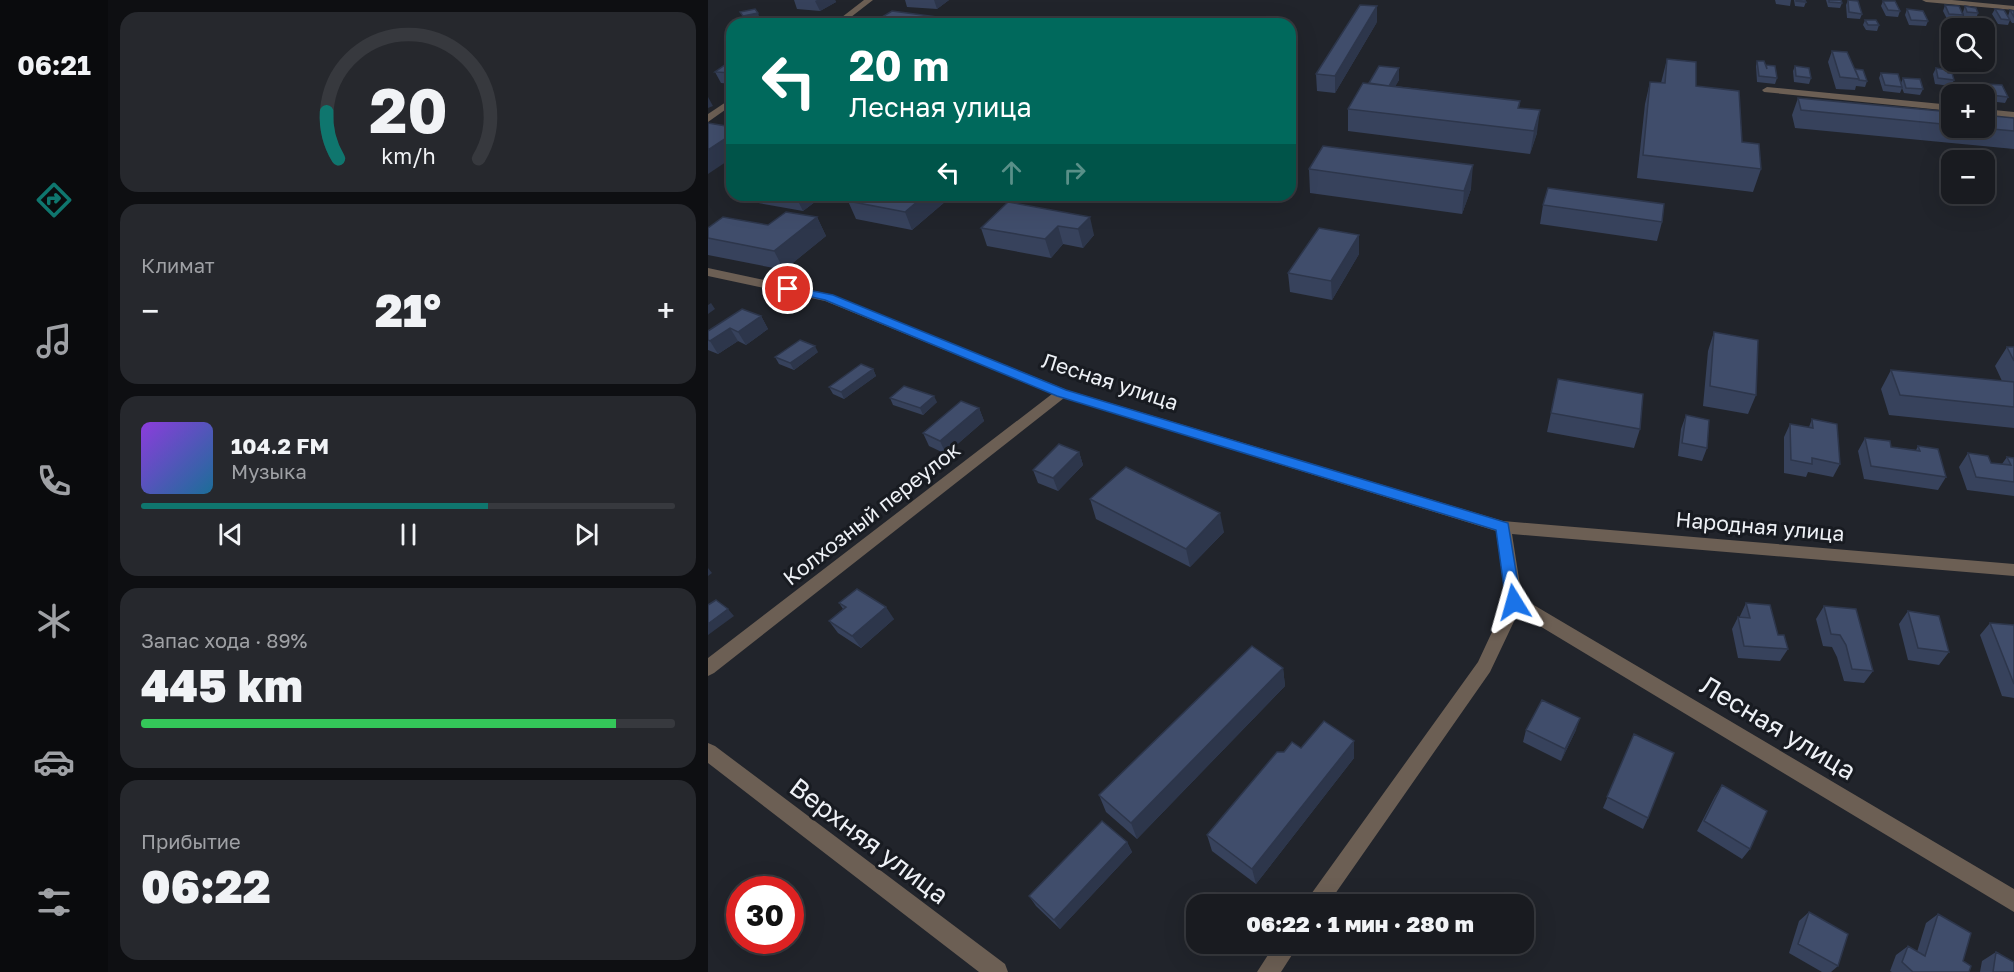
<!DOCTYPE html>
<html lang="ru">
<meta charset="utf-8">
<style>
body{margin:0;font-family:"Golos Text",sans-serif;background:#26282d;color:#f1f3f6;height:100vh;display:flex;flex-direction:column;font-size:22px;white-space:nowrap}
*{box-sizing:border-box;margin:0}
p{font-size:20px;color:#9fa1a5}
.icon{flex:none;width:33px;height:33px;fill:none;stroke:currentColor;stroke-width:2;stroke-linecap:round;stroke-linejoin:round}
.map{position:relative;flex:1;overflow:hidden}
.sheet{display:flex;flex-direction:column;gap:12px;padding:12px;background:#0e0f12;width:600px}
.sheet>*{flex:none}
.guide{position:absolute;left:18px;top:18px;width:570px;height:183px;border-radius:18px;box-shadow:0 6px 24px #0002,0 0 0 2px #37393e;background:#00695c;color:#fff;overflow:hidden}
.fabs{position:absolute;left:1233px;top:18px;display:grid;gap:12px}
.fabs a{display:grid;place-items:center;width:54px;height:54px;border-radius:12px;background:#191b20;box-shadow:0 6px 24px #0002,0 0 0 2px #37393e;font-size:30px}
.speed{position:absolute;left:18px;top:876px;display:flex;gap:12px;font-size:30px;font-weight:700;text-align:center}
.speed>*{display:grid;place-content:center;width:78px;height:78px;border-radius:50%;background:#191b20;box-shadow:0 6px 24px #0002,0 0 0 2px #37393e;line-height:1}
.speed .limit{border:9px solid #d22;background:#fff;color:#111}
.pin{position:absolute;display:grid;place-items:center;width:51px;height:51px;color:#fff;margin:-26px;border:3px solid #fff;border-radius:50%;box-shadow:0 2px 6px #0007}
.me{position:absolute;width:66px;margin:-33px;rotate:352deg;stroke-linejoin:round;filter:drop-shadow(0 0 4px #0008)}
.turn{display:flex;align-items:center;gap:21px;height:126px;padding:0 24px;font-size:27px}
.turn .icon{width:78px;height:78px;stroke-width:2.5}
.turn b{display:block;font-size:42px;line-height:51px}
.lanes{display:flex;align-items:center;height:57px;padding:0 24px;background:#0003;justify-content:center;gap:30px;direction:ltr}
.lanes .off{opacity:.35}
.big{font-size:45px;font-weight:800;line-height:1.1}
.sheet .card{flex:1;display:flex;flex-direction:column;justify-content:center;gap:9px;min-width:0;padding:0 21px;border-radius:18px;background:#26282d}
.sheet .dial{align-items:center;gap:0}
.dial svg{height:156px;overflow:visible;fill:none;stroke:#37393e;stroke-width:7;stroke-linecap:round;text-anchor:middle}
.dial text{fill:#f1f3f6;stroke:none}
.song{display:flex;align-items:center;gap:18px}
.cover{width:72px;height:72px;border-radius:9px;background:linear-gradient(135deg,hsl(270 70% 55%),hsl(200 70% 35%))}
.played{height:6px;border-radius:3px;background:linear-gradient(90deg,#0f766e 65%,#37393e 65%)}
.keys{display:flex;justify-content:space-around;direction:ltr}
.heat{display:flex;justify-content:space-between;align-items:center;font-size:33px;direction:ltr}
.charge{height:9px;border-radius:4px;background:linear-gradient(90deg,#34c759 89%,#37393e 0)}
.trip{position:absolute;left:478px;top:894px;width:348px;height:60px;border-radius:18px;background:#191b20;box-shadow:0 6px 24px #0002,0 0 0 2px #37393e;font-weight:800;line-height:60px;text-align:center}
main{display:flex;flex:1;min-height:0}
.tabs{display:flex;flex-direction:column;width:108px;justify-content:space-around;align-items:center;background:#0a0b0d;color:#9fa1a5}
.tabs .icon{width:42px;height:42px}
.tabs .current{color:#0f766e}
.tabs b{font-size:27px;color:#f1f3f6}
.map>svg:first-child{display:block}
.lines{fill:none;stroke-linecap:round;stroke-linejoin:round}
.minor{fill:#6c5f54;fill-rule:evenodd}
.wall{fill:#37425c}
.shaded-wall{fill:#2d364b}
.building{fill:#404d6b;stroke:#2d364b;stroke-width:1.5}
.route{fill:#1a73e8;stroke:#114b97;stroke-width:1.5}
.labels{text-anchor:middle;stroke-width:6;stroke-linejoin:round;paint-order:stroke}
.street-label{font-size:21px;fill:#eef1f6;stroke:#181b21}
.near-street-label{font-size:26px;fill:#eef1f6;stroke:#181b21}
</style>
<main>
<nav class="tabs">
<b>06:21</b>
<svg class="icon current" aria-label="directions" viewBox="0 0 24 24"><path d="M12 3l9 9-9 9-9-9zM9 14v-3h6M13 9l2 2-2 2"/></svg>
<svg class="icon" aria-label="music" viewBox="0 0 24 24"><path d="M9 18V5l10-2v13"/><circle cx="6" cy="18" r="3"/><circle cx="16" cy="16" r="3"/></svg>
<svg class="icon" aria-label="phone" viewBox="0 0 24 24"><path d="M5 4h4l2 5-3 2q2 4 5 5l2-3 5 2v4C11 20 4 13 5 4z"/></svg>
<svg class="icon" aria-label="climate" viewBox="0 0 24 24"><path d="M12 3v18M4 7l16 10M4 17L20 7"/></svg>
<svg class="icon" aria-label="car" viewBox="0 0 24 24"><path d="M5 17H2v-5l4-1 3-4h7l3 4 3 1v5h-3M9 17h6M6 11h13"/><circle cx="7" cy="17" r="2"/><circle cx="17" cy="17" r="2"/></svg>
<svg class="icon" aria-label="filters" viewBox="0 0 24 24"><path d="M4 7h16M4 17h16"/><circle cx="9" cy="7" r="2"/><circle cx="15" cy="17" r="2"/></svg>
</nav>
<section class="sheet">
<div class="card dial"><svg viewBox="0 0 100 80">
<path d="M14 69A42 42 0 1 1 86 69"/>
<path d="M14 69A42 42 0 0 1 8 45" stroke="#0f766e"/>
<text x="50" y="56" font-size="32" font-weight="700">20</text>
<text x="50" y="72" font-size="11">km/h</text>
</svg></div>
<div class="card"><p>Климат</p>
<div class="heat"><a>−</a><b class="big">21°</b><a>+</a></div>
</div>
<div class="card">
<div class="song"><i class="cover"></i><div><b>104.2 FM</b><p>Музыка</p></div></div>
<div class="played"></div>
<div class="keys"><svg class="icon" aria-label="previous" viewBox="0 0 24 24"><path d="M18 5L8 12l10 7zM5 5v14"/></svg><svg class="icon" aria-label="pause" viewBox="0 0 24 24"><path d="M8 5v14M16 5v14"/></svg><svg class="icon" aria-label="next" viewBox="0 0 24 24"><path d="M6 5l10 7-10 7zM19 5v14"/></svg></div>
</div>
<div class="card"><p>Запас хода · 89%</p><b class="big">445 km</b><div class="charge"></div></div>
<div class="card"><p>Прибытие</p><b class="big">06:22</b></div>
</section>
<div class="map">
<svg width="1306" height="972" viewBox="0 0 1306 972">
<rect width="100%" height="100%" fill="#21242b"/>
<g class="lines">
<path class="minor" d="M156 0H165L134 24H125Z
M1214 0H1244L1306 6V10L1218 2Z
M1059 87 1244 105V111L1056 92 1054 90Z
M24 98V105L0 122V114Z
M1276 109 1306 112V118L1276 115Z
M0 268 125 295 359 390 795 521 1306 564V576L804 534 814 598 1306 889V912L810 613 782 672 620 904H598L601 897 770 662 798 602 788 531 356 398 6 673 0 676V658L344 394 117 301 0 276Z
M0 743 7 746 297 964 300 972H271L0 763Z
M567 944H591L573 972H549Z"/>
</g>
<path class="wall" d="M86 0H127L128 2 112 11 89 9Z
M197 0H241L229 9 199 7Z
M1067 0H1083L1082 6 1068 4Z
M1086 0H1097L1098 2 1096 7 1087 6Z
M1118 0H1133L1134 3 1132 8 1120 7Z
M1140 0 1154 14 1152 19 1139 18 1138 5Z
M1175 1 1192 11 1190 17 1178 16 1173 6Z
M1237 5 1255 15 1252 20 1239 19 1235 11Z
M1257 6 1270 13 1268 19 1256 17 1255 12Z
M1199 9 1220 21 1218 26 1201 25 1197 15Z
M1287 9 1300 16 1302 10 1306 11V23H1304L1302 20 1300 25 1290 24 1284 14Z
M169 20 253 24H171Z
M1157 20 1171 25 1169 31 1158 30 1155 25Z
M669 22 627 93 609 91 608 74Z
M1124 51 1147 69 1159 81 1157 87 1148 86 1147 90 1128 89 1120 62Z
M959 59 988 86 1034 142 1053 169 1045 192 929 178 937 104 942 82 953 83Z
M24 60V84L13 83 7 72Z
M1049 61 1058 67 1069 78 1067 84 1049 82 1048 66Z
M1087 66 1103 78 1101 84 1086 82 1085 71Z
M691 68V80L687 86 812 101 811 108 829 133 822 154 640 131V109L661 83Z
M1228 68 1240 73 1246 80 1243 86 1227 84 1225 74Z
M1173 73 1193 83 1195 78 1215 89 1212 95 1196 93 1194 88 1192 93 1175 91 1171 78Z
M1278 84 1300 97 1297 103 1281 101 1275 90Z
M1090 98 1244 112V128H1276L1306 118V149L1087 128 1084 115Z
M601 169 763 189 754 214 602 193Z
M36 195H116L95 211 39 201Z
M148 195H245L204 230 148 219 140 201Z
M300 202 386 235 375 248 355 244 343 258 279 246 273 228Z
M835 205 954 222 949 241 832 224Z
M109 217 118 236 76 270 0 255V228L60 225Z
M651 235V254L624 300 582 292 580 273Z
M53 316 60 329 38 345 30 341 10 354 0 350V331Z
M1006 332 1048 395 1040 414 995 406 1000 351Z
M1299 347H1306V428L1181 415 1173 389 1183 370 1294 381 1287 366Z
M110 352 86 370 71 364 67 357Z
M165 369 168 376 136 399 125 394 121 387Z
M850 379 932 429 926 448 839 432Z
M182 398 229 402 215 415 185 405Z
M271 408 276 421 238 454 221 446 215 433Z
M978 415 999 448 994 461 970 456 973 429Z
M1104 419 1132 464 1125 477 1100 472 1098 477 1076 473V437L1082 424 1101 427Z
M1157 438 1183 447 1208 450 1210 446 1238 477 1230 490 1156 479 1150 451Z
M371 452 375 465 350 491 330 483 325 470Z
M1260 453 1283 463 1294 464 1299 457 1306 458V496L1259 490 1251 467Z
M382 499 516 532 482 567 388 519Z
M131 603 186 619 153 648 130 633 121 621 135 609Z
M1038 603 1070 635 1080 649 1072 661 1030 658 1024 629 1030 617H1032V616Z
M1116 606 1165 671 1156 683 1136 681 1129 657 1124 647 1115 646 1108 619Z
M1200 611 1241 652 1231 665 1200 660 1191 624Z
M1282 623 1306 625V698L1294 696 1272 635Z
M575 668 577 686 429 839 398 812 391 795Z
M818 730H868L853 761 815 742Z
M926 734 940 818 935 829 895 808Z
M593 748 646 758 548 884 504 851 499 835 576 752Z
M1014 785 1042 849 1034 859 989 831 1007 796Z
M419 842 424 852 352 929 328 906 321 896Z
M1101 912 1130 966 1123 972H1114L1081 953 1091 921Z
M1230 914 1261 972H1184L1182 971 1188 955 1200 946 1209 952 1218 923Z
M1288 952 1306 972H1272L1274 961Z"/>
<path class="shaded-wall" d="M109 0H127L128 2 112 11 107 1Z
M226 0H241L229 9Z
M669 6V22L627 93V76Z
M50 13 52 19 38 22 35 16Z
M691 68V80L676 107V96Z
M0 97 5 106 0 108Z
M832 110 829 133 822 154 826 131Z
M24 134V158L0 174V150Z
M765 165 763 189 754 214 756 191Z
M87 195H116L95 211Z
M217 195H245L204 230 197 212Z
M109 217 118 236 76 270 66 251Z
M382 217 386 235 375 248 370 229Z
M350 226 355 244 343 258 337 239Z
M651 235V254L624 300 623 281Z
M3 303 7 309 0 314V305Z
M53 316 60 329 38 345 30 332Z
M22 328 30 341 10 354 2 341Z
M107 346 110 352 86 370 82 363Z
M165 369 168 376 136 399 133 392Z
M226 396 229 402 215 415 212 408Z
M271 408 276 421 238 454 232 441Z
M371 452 375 465 350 491 345 478Z
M512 513 516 532 482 567 478 549Z
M0 568 4 573 0 576Z
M178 607 186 619 153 648 144 636Z
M20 609 26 616 0 635V624Z
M575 668 577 686 429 839 423 823Z
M872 718 868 730 853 761 857 749Z
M646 741V758L548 884 544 869Z
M419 842 424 852 352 929 346 920Z"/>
<path class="building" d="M1088 0H1097L1098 2 1088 1Z
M1121 0H1133L1134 3 1121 2Z
M1140 0 1150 1 1154 14 1141 12Z
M1175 1H1187L1192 11 1180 10Z
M652 5 669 6 627 76 608 74Z
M1237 5 1251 6 1255 15 1241 14Z
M1257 6 1268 8 1270 13 1259 12Z
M47 9 50 13 35 16 32 12Z
M1199 9 1215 11 1220 21 1203 20Z
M1287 9 1296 10 1302 20 1293 19Z
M1302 10 1306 11V17Z
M184 11 252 20 246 24H197L169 20Z
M1157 20H1168L1171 25H1160Z
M389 22 403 24H387Z
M1124 51 1139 52 1151 79 1132 77Z
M959 59 988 62V86L1031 91 1034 142 1051 144 1053 169 935 155 942 82 957 83Z
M24 60V73L7 72Z
M1049 61H1056L1059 69 1058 65 1067 66 1069 78 1051 76Z
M671 66 691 68 681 86 661 83Z
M1087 66 1101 68 1103 78 1088 76Z
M1228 68 1239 70 1240 73H1244L1246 80 1230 78Z
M1147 69 1155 70 1159 81 1151 80V79Z
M1173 73 1190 74 1194 87 1177 85Z
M1195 78 1212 79 1215 89 1198 88Z
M655 83 812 101 810 108 832 110 826 131 640 109Z
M1278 84 1294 85 1300 97 1283 95Z
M1090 98 1244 112V125L1093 110Z
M1276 115 1306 118V131L1273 128H1276Z
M0 123 24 127V134L0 150Z
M615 146 765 165 756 191 601 169Z
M840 188 956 204 954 222 835 205Z
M148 195H217L197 212 140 201Z
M300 202 382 217 370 229 350 226 337 239 273 228Z
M78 212 109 217 66 251 0 238V228L15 217 60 225Z
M611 228 651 235 623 281 580 273Z
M34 309 53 316 30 332 22 328 2 341 0 340V331Z
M1006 332 1050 340 1048 395 1002 386Z
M92 340 107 346 82 363 67 357Z
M1299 347H1306V361Z
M153 364 165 369 133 392 121 387Z
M1183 370 1306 382V407L1192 395Z
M850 379 935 394 932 429 843 413Z
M196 386 226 396 212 408 182 398Z
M253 401 271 408 232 441 215 433Z
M978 415 1001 420 999 448 974 443Z
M1104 419 1129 424 1132 464 1104 458V464L1083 460 1082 424 1105 428Z
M1157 438 1182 441 1183 447 1212 451 1210 446 1230 449 1238 477 1163 466Z
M351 444 371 452 345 478 325 470Z
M1260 453 1280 456 1283 463 1303 465 1299 457 1306 458V482L1268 477Z
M418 467 512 513 478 549 382 499Z
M149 589 178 607 144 636 121 621 138 607 131 603Z
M8 600 20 609 0 624V605Z
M1038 603 1062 605 1070 635H1076L1080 649 1036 646 1030 617 1042 618Z
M1116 606 1148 609 1165 671 1144 669 1138 645 1132 635 1123 634Z
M1200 611 1231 616 1241 652 1210 648Z
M1282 623 1306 625V684Z
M544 646 575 668 423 823 391 795Z
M834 700 872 718 857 749 818 730Z
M616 721 646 741 544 869 499 835 569 752H576L584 742 593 748Z
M926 734 966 753 940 818 899 797Z
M1014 785 1059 811 1042 849 996 821Z
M394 821 419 842 346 920 321 896Z
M1101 912 1140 934 1130 966 1090 944Z
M1230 914 1263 933 1255 961 1263 966 1261 972H1205L1194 962 1200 946 1217 956Z
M1288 952 1306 962V972H1285Z"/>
<path class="route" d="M80 286 125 295 358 390 800 523 813 602 811 607 806 608 800 607 798 602 788 530 349 396 117 300 77 291V287Z"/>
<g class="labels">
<g class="street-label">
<text transform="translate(402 382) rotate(18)" y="7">Лесная улица</text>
<text transform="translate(164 514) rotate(-38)" y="7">Колхозный переулок</text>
<text transform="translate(1052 527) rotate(5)" y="7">Народная улица</text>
</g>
<g class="near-street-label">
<text transform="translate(1070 728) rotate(31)" y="9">Лесная улица</text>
<text transform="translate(161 841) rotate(37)" y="9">Верхняя улица</text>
</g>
</g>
</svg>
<div class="fabs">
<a><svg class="icon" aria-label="search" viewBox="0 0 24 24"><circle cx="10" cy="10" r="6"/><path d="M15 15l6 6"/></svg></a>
<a>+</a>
<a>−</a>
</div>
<div class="speed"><div class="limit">30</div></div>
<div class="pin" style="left:80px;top:289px;background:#d93025"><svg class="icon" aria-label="arrive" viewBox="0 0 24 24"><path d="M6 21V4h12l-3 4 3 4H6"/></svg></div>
<svg class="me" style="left:806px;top:602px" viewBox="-20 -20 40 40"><path d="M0-17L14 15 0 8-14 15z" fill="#1a73e8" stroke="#fff" stroke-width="4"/></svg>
<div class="trip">06:22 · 1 мин · 280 m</div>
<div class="guide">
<div class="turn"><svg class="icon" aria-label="left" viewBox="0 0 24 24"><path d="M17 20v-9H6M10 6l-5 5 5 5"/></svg><div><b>20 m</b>Лесная улица</div></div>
<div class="lanes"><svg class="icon" aria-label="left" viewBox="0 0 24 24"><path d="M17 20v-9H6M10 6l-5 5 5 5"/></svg><svg class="icon off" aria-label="ahead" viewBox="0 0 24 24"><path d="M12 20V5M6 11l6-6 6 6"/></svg><svg class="icon off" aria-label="right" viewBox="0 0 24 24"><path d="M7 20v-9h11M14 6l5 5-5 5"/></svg></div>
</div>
</div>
</main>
